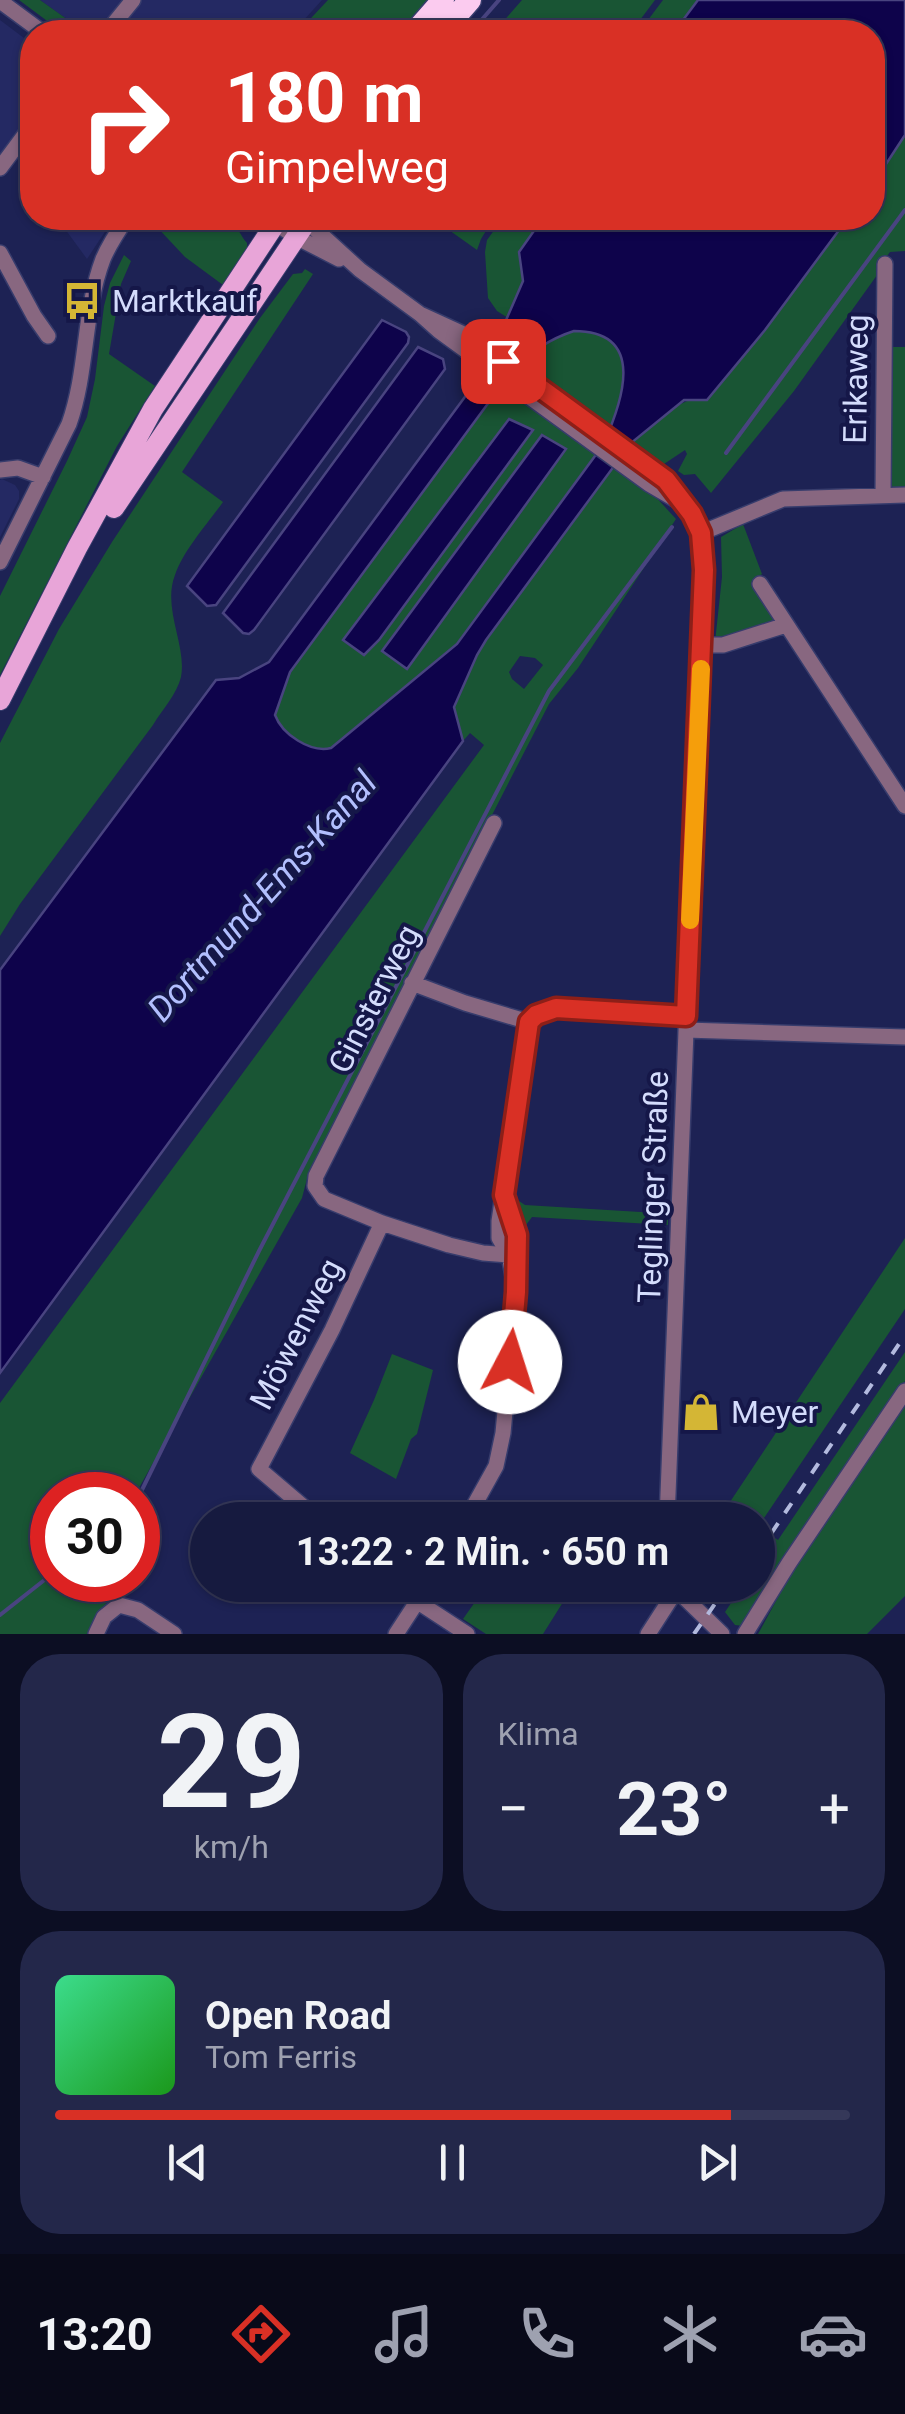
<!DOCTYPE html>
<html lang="de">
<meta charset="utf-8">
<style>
body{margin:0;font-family:Roboto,sans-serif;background:#23274a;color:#f1f3f6;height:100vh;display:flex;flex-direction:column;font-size:38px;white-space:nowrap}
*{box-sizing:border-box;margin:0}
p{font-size:32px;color:#9ea1b0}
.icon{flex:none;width:55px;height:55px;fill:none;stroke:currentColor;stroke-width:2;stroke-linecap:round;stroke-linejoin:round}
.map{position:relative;height:1634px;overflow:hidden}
.side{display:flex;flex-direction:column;gap:20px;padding:20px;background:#0c0e23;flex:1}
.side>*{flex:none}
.top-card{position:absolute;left:20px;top:20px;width:865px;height:210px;border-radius:40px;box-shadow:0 2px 8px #0004,0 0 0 2px #353859;background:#d93025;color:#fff;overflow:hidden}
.speed{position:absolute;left:30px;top:1472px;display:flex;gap:20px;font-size:50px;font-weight:700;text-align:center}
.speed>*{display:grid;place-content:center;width:130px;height:130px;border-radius:50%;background:#161a3f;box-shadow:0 2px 8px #0004,0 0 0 2px #353859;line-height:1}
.speed .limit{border:15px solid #d22;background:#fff;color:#111}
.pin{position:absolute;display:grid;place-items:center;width:85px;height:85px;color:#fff;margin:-42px;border-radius:20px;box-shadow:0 5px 15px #0006}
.me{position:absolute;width:110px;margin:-55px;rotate:5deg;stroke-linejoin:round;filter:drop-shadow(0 0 8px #0008)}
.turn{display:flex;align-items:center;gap:35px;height:210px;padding:0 40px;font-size:45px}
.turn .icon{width:130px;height:130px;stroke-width:2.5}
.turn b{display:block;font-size:70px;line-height:85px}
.big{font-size:75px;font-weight:700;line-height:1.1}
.side .card{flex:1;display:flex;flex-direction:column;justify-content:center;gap:15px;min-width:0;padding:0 35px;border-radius:40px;background:#23274a}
.side .dial{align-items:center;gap:0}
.dial b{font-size:130px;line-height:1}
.song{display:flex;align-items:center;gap:30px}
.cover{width:120px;height:120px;border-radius:15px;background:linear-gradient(135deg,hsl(150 70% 55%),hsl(120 70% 35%))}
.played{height:10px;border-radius:5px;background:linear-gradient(90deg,#d93025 85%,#353859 85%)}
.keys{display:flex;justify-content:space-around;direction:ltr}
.heat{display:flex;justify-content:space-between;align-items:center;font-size:55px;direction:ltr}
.side .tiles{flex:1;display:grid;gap:20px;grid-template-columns:1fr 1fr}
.card:last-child{grid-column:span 2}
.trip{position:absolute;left:190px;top:1502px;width:585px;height:100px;border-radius:50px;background:#161a3f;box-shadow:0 2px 8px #0004,0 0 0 2px #353859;font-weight:700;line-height:100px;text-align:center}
.menu{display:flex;height:160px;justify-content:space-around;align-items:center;background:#090a19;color:#9ea1b0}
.menu .icon{width:70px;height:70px}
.menu .active{color:#d93025}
.menu b{font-size:45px;color:#f1f3f6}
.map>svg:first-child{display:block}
.built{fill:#242963}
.green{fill:#195534;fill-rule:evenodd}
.water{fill:#0e034b;stroke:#494480;stroke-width:2.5;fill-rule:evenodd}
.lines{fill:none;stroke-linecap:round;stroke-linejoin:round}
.stream{stroke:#494480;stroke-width:4}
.minor-casing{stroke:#373c6c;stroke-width:18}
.major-casing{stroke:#373c6c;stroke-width:22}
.highway-casing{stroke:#373c6c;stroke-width:25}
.minor{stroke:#886780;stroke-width:15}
.major{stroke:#e8a5d8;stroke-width:20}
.highway{stroke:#fbcbef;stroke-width:22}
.rail{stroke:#b3bade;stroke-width:4;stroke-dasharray:12 12;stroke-linecap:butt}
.route-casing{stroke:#8d1f18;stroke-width:25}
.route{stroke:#d93025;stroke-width:18}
.slow{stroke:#f59e0b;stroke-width:18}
.labels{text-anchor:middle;stroke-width:8;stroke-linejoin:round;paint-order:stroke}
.poi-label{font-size:32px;fill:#d4dcfc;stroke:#151748;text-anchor:start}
.street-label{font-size:32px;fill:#d4dcfc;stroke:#151748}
.water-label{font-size:35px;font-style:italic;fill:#b2bffe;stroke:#151748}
</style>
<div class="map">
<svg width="905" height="1634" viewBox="0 0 905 1634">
<rect width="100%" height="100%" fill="#1d2254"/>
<path class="built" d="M40 0H322L293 32H85Z
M0 20 32 44V110L0 154Z
M57 218H114L87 259Z
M2 479 15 485 19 491V499L0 537V480Z"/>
<path class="green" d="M19 0H40L85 32H62Z
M328 0H434L406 32H298Z
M522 0H655L631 32H494Z
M663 0H698L674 32H639Z
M905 135V251L890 252 881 264 880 271 794 391 711 493 695 474 684 475 678 471 687 454 685 450 664 464 621 457C635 438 673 401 696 399L765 330 848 218H872L873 184Z
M165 218C181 218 221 213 232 223 239 228 241 237 247 243V250L223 285 185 257 155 225Z
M432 218H494L481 239 477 250Z
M503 218H543L519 252 523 281 508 318 497 311 488 298 485 252 487 240Z
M124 255 131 261 121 284 109 354 155 386 117 446 0 675V596L67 461 87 417 95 379 104 306 110 283Z
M305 269 313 274 182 472 223 502C208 523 183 551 175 575 162 608 187 646 181 677 177 694 162 710 153 725L20 904 0 936V743L59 629 112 542 260 318 293 274 302 273Z
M575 331C648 331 622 403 603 445L457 643 330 748C310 753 282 734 275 715L290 672 512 371C531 352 549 339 575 331Z
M889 347H905V487H893L888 482Z
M614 467 654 495 676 519 578 668 549 704 309 1171 302 1198 135 1495H52V1580H88L87 1583 109 1598 90 1634H0V1403L484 745 470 733 463 741 454 707 476 655ZM520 656 535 658 543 665 524 689 512 679 509 672Z
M743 524 762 574 754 580 778 618 775 622 715 642 722 577 721 537Z
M513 1197 525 1205 657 1213 668 1205V1225L532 1217 526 1225Z
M905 1238V1309L758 1527V1520H718Z
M905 1352V1381L744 1626 735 1625 725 1612 743 1585H758V1564L775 1538 778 1540Z
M392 1354 433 1370 417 1434 411 1439 396 1479 350 1453 374 1400Z
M905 1402V1596L867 1634H758L795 1566Z
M487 1585H560L570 1591 543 1634H486L463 1619Z"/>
<path class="water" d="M698 0H905V135L873 184 872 32H674Z
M543 218H848L765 330 707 400H684L631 443 486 640 477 655 454 707 463 741 0 1373V970L216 680 239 678 269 662 484 371 523 281 519 252ZM574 331C648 331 622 403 603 445L457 644 331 748C310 753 282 734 275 715L290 672 512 371C531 352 549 339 574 331Z
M382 320 406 332 409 337 408 343 216 605 207 606 187 586Z
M418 347 443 359 445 369 254 630 249 634 243 633 223 613Z
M509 419 533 430 379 640 364 655 343 640Z
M542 435 566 449 407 669 382 651Z"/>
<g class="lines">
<path class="stream" d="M471 32 499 0
M726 453 905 210
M138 1498 259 1251 549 691 672 527
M0 1615 52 1574"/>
<g class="minor-casing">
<path id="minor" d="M0 1 42 32
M107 32 133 0
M0 168 32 125
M268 218 296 237 339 259
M303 218 360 270 420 314 439 331 649 484 678 501
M0 253 34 316 48 336
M420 314 468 336 666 480 692 515 701 533 704 569 701 645 667 1520
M0 470 18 468 43 477
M883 495 885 264
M701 533 783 499 905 495
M0 562 69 424C88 371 83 312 103 259 109 245 118 231 127 218
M760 584 905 806
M701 645H723L786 625
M494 823 316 1176 315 1186 324 1199 382 1223 449 1245 483 1253 509 1255
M412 983 465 1003 529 1022
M529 1022 536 1015 556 1008 686 1015
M686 1030 905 1037
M505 1199 517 1235V1268
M319 1520 259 1469 332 1330 382 1223
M466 1520 496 1466 503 1433 516 1292 509 1255 499 1238V1221L529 1022
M397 1585 418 1602 467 1634
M676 1585 685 1598 722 1634
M96 1634 104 1617 119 1605 138 1610 174 1634
M396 1634 428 1585
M648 1634 677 1589
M745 1634 789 1563 905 1391"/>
</g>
<g class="major-casing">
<path id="major" d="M114 508 307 221
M0 700 77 548 153 409 279 218"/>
</g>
<g class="highway-casing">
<path id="highway" d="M415 32 443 0
M442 32 470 0
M307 221 309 218"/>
</g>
<use href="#minor" class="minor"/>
<use href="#major" class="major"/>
<use href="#highway" class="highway"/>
<path class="rail" d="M758 1553 905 1335
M694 1634 728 1585"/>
</g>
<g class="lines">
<g class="route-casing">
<path id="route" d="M503 361 666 480 692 514 701 533 704 570 686 1016 556 1008 536 1015 529 1022 504 1195 517 1235 516 1292 510 1362"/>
</g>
<use href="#route" class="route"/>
<path class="slow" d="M690 920 701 669"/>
</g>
<defs>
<g id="bus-bare" transform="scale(3)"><path d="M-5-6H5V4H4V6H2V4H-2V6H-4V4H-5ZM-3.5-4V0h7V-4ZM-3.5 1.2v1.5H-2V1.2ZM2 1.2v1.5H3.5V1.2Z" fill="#d4b635" stroke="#151748" stroke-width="2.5" paint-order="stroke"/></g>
<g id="shop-bare" transform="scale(3)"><path d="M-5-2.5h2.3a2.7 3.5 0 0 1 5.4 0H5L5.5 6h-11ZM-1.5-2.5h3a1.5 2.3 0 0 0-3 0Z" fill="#d4b635" stroke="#151748" stroke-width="2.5" paint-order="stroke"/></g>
</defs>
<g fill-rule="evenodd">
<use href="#bus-bare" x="82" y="301"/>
<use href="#shop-bare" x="701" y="1412"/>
</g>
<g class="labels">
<g class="poi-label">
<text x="112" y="312">Marktkauf</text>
<text x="731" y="1423">Meyer</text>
</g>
<g class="street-label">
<text transform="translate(856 379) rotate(-89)" y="11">Erikaweg</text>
<text transform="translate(374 999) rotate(-63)" y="11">Ginsterweg</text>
<text transform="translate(653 1187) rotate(-88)" y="11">Teglinger Straße</text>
<text transform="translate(296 1334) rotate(-63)" y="11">Möwenweg</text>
</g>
<g class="water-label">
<text transform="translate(262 896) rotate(-48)" y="12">Dortmund-Ems-Kanal</text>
</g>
</g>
</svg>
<div class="speed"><div class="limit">30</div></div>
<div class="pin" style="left:503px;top:361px;background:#d93025"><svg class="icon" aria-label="arrive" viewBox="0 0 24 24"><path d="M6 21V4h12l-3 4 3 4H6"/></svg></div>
<svg class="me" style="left:510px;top:1362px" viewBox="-20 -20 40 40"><circle r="19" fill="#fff"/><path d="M0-13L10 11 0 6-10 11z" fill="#d93025"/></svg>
<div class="trip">13:22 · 2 Min. · 650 m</div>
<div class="top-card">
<div class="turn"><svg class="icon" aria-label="right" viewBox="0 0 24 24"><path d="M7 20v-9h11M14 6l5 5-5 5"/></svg><div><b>180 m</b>Gimpelweg</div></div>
</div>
</div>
<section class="side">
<div class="tiles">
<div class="card dial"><b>29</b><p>km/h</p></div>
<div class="card"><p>Klima</p>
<div class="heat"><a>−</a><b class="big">23°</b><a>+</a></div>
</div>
<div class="card">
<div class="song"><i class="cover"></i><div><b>Open Road</b><p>Tom Ferris</p></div></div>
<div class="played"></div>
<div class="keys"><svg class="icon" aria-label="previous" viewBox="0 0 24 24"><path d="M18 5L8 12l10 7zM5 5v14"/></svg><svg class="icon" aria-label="pause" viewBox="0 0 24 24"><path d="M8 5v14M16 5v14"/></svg><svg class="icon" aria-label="next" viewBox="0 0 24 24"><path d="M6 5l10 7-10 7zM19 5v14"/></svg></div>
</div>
</div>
</section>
<nav class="menu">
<b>13:20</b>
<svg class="icon active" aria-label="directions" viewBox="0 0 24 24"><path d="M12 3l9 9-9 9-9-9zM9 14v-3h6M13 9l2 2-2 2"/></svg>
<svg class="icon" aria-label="music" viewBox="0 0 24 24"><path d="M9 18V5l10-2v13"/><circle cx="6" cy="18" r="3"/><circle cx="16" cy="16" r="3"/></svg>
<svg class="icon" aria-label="phone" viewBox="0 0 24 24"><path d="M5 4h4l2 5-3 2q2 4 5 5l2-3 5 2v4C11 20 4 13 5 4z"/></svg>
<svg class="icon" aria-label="climate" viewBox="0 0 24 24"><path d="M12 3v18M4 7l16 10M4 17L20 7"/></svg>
<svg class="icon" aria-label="car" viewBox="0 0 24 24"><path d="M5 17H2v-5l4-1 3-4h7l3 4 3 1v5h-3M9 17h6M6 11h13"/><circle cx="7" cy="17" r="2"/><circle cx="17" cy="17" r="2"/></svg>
</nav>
